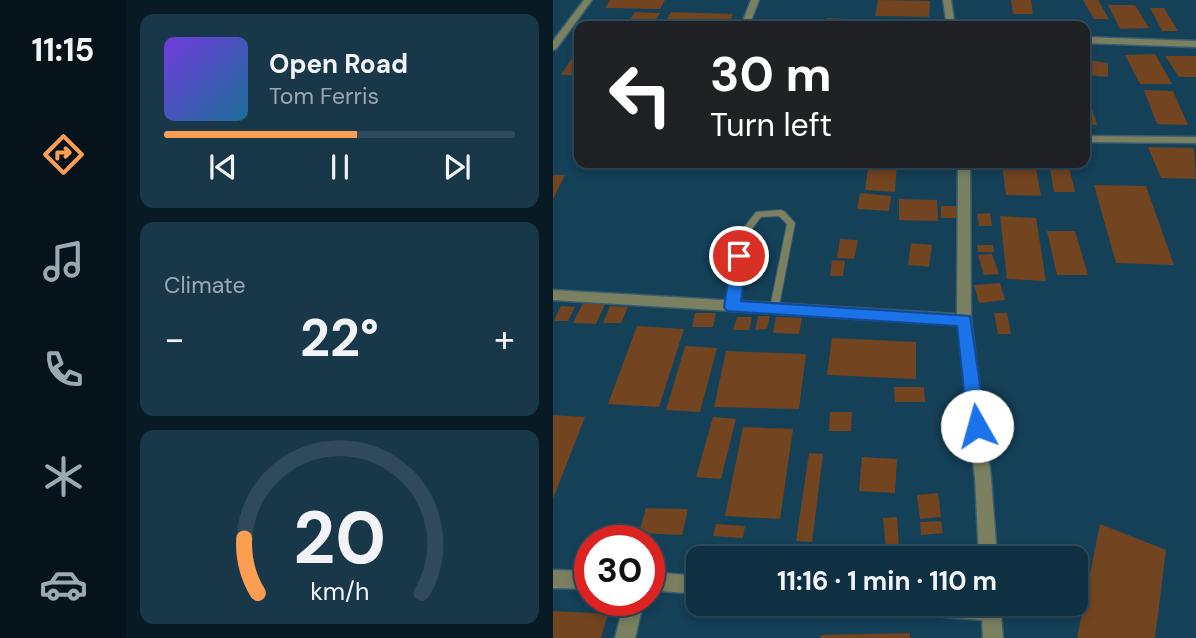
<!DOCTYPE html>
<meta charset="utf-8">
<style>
body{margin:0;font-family:"DM Sans",sans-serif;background:#183849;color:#f1f3f6;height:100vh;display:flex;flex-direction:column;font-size:26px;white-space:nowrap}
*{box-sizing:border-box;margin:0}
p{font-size:23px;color:#9ba9b2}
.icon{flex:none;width:38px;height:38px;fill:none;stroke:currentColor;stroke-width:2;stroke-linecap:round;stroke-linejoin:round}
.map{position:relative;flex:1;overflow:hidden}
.drawer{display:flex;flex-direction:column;gap:14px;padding:14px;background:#081a24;width:427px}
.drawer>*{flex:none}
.guide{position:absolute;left:21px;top:21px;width:516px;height:147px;border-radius:14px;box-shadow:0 4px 10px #0003,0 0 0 2px #2f4b5b;background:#202124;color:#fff;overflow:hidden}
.speed{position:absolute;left:21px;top:525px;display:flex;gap:14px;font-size:35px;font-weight:700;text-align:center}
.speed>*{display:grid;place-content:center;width:91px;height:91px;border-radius:50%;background:#0f3042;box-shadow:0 4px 10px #0003,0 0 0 2px #2f4b5b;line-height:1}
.speed .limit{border:10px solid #d22;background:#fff;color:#111}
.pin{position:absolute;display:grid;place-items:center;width:60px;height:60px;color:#fff;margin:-30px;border:4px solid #fff;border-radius:50%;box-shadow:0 2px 7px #0007}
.me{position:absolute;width:77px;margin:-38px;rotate:353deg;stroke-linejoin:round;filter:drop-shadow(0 0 5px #0008)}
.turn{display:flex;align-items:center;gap:24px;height:147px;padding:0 21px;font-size:32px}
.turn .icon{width:91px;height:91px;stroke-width:2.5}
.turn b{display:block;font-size:49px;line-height:60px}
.big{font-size:52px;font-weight:700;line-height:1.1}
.drawer .widget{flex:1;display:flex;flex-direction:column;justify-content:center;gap:10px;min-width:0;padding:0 24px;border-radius:14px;background:#183849}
.drawer .dial{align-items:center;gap:0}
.dial svg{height:182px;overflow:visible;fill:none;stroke:#2f4b5b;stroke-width:7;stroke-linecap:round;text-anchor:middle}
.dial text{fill:#f1f3f6;stroke:none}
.song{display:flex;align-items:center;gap:21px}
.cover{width:84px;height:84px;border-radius:10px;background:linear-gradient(135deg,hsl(260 70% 55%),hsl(200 70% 35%))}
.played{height:7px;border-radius:4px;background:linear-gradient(90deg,#fc9e52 55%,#2f4b5b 55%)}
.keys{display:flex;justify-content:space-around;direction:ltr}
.heat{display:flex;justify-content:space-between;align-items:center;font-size:38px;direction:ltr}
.trip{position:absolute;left:133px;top:546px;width:402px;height:70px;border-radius:14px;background:#0f3042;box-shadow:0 4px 10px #0003,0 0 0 2px #2f4b5b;font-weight:700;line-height:70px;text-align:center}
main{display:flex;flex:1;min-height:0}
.tab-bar{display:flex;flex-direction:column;width:126px;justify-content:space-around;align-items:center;background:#06131a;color:#9ba9b2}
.tab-bar .icon{width:49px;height:49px}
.tab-bar .on{color:#fc9e52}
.tab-bar b{font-size:32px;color:#f1f3f6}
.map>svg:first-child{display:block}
.building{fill:#724420}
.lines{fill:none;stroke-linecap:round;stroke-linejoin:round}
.lane-casing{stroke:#375d72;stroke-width:2}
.street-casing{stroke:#375d72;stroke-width:3}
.lane{fill:#7a8060;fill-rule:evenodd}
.street{fill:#7a8060;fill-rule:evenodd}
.route{fill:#1a73e8;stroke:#114b97;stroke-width:2}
</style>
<main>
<nav class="tab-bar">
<b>11:15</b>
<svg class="icon on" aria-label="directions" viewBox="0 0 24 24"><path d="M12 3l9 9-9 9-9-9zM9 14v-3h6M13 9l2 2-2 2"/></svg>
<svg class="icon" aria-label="music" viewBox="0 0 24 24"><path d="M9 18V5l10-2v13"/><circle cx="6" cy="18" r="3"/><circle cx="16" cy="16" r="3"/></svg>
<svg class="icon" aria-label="phone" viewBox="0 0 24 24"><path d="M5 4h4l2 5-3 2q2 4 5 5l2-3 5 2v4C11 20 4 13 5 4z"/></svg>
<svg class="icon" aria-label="climate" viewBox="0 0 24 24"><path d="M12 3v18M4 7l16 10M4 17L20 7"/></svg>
<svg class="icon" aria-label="car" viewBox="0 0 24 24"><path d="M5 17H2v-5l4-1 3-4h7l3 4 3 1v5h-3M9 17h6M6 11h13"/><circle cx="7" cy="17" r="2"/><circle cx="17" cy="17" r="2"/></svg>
</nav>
<section class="drawer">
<div class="widget">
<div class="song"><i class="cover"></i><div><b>Open Road</b><p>Tom Ferris</p></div></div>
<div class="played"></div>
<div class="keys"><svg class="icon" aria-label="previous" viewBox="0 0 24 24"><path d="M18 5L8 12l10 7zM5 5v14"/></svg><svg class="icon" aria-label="pause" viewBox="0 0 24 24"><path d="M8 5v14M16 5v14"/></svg><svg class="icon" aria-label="next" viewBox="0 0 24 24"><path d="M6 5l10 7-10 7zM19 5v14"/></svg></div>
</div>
<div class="widget"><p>Climate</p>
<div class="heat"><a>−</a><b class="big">22°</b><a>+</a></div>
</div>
<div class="widget dial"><svg viewBox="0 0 100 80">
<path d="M14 69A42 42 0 1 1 86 69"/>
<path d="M14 69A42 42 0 0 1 8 45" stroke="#fc9e52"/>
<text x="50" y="56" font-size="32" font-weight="700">20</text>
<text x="50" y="72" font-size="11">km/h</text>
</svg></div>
</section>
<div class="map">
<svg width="643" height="638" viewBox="0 0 643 638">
<rect width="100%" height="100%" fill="#144058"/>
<path class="building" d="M57 0H112L107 9 52 8Z
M325 0 377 1 376 17 322 16Z
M458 0H478L480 14H460Z
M530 0H545L556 19H541Z
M555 5H582L596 28 567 29Z
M597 8H611L625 31H609Z
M82 12 107 13 99 26H73Z
M118 12 180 14 175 26H110Z
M274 18 296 19 295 26H272Z
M302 19 354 20 353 26H301Z
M602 54 619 84H587L572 55Z
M612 56H643V77H626Z
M19 58H26V75H8Z
M534 60 555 63V77L534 75Z
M532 88H533L544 125H532Z
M591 90 620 91 635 125 604 124Z
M595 147 641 148 643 179 608 178Z
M316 163H344L342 192 312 190Z
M449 163H482L488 196 453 195Z
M496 163H515L522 192H501Z
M0 175H12L0 199Z
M541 185 593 186 621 265 563 263Z
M307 193 338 196 336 211 304 209Z
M346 199 384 200 385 221 346 220Z
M388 206H404V218H388Z
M437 213 439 226H426L424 214Z
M447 216 483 218 493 281 454 279Z
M494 231H522L535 275H504Z
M287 239 305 240 301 259 284 258Z
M358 243 379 245 376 267 355 265Z
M424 245H440L441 252H425Z
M439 254 446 274 431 275 425 255Z
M279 260 292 261 290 276H277Z
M447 283 452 300 426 303 421 285Z
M30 303 52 304 43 324 20 323Z
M8 306 22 307 15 321H1Z
M57 306 75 307 68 323H50Z
M142 313H163L160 327H139Z
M441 313H454L458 334H445Z
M205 316H217L214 329 202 330Z
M184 317H199L196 330H180Z
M223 317 249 318 246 334 220 333Z
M84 326 131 329 106 407 55 404Z
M279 338 363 342V379L274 375Z
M132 346 164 348 147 412 113 410Z
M173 351 253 354 246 409 161 407Z
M341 387H371L372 402H342Z
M277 412H299L298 431H276Z
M0 415 32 417 0 499Z
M160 417 183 419 168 479 143 477Z
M190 427 240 429 227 519 172 516Z
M256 453 270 454 259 542 243 541Z
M309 457 344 459 342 493 306 491Z
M385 493 388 517 367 519 364 495Z
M93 508 135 509 129 535 86 533Z
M344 517 346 548 333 549 330 518Z
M388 521 390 533 368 535 367 522Z
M163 524 192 526 190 538 160 536Z
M547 524 613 550 602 638H524Z
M0 611 55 614 48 638H0Z
M357 633V638H268V635Z"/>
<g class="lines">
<g class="lane-casing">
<path id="lane" d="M228 210 231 211 242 223 225 311H219L217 308 234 224 226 216 208 217 194 235 184 307 182 310H176L174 307 186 234 203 212Z"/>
</g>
<g class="street-casing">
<path id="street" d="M31 0H39L3 49 0 50V41Z
M198 0H206L196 26H188Z
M390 0H398L402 26H394Z
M532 37 643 41V47L532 43Z
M532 136 643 137V143L532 142Z
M405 163H417L418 320 438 478 444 558H426L422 478 405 325 0 300V290L404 314Z
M0 570 37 571V589L0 588Z
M96 572 145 576V594L96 590Z
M72 600H91L82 638H62Z
M346 604H447L450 638H430L429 620 356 614 349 611Z"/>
</g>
<use href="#lane" class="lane"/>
<use href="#street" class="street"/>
</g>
<path class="route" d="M186 250 194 256 188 301 417 316 433 426 430 432 424 434 417 432 415 426 404 326 174 311 171 307 179 256Z"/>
</svg>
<div class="speed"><div class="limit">30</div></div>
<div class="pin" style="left:186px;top:256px;background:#d93025"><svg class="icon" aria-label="arrive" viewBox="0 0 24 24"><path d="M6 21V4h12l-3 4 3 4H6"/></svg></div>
<svg class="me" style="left:424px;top:426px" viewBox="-20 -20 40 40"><circle r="19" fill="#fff"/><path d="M0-13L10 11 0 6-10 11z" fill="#1a73e8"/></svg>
<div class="trip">11:16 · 1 min · 110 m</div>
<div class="guide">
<div class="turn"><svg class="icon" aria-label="left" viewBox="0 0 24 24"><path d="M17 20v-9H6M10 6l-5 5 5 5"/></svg><div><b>30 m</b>Turn left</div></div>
</div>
</div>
</main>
